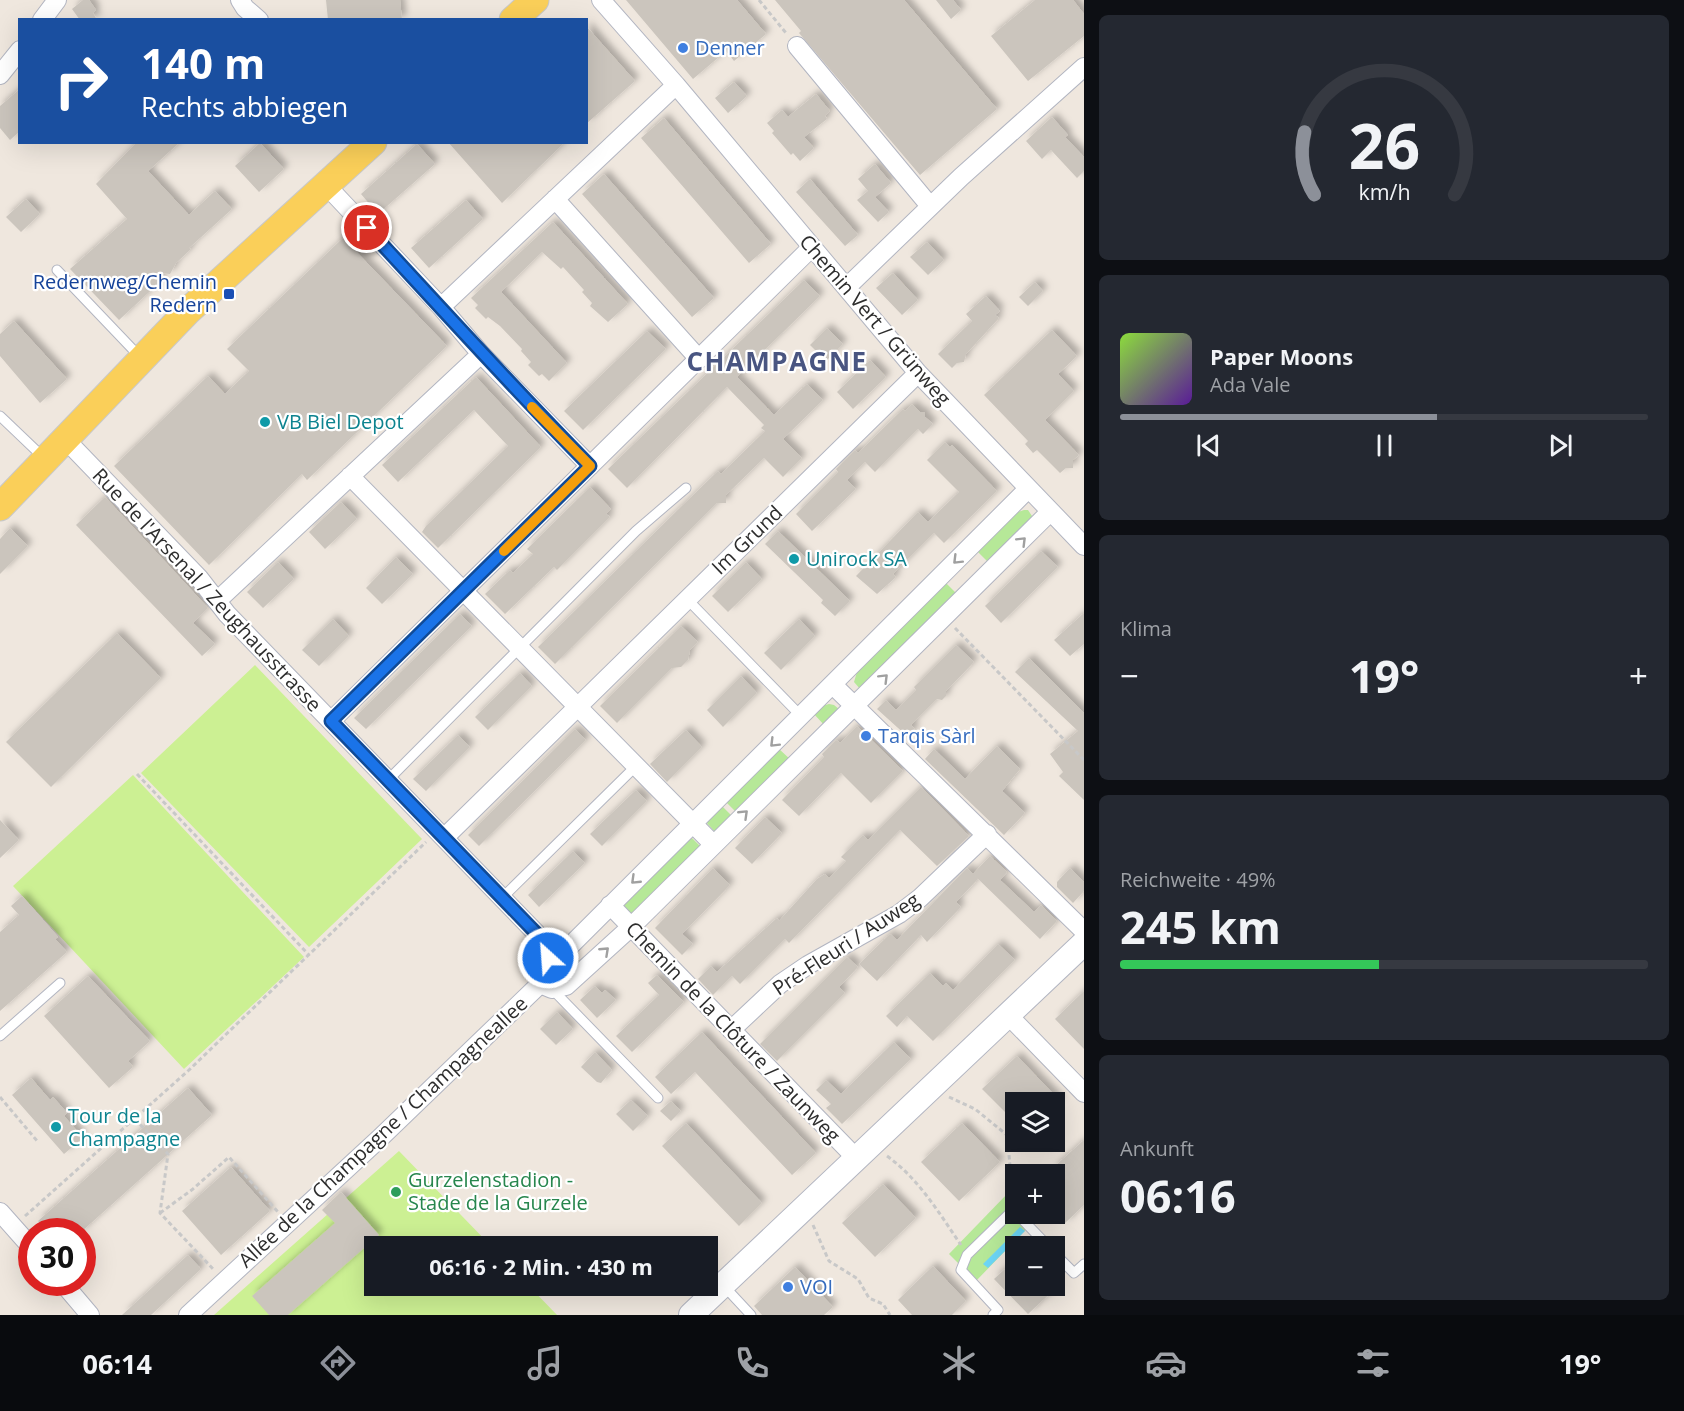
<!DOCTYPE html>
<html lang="de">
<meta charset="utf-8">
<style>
body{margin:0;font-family:"Open Sans",sans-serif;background:#242831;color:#f1f3f6;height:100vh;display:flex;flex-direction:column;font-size:22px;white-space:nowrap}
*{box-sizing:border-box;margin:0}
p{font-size:20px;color:#9ea1a6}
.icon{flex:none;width:33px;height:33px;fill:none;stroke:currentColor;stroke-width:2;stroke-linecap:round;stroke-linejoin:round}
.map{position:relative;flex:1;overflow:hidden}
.details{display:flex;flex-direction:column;gap:15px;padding:15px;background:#0d0f14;width:600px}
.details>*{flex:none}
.hud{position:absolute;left:18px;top:18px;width:570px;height:126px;border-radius:0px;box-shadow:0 6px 24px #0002;background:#1a4fa0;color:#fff;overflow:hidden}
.fabs{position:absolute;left:1005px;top:1092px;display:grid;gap:12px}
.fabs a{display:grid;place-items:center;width:60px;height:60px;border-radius:0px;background:#171b24;box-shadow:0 6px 24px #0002;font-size:30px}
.speed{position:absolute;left:18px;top:1218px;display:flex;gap:12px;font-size:30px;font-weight:700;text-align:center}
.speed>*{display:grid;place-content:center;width:78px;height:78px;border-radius:50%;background:#171b24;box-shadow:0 6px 24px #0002;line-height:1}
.speed .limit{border:9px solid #d22;background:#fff;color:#111}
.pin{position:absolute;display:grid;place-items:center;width:51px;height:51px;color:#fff;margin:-26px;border:3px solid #fff;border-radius:50%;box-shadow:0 2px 6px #0007}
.me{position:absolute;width:66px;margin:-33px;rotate:334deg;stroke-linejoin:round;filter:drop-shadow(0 0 4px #0008)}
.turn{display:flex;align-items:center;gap:21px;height:126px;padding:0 24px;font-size:27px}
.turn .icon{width:78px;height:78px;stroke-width:2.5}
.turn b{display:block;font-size:42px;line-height:51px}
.big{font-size:45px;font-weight:700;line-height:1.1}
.details .tile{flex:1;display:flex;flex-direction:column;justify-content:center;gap:9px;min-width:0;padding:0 21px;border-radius:9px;background:#242831}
.details .dial{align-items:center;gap:0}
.dial svg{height:156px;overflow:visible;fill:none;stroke:#363941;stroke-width:7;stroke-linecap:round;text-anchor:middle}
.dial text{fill:#f1f3f6;stroke:none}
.song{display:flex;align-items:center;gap:18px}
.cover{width:72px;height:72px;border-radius:9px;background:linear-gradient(135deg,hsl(90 70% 55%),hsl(270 70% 35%))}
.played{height:6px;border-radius:3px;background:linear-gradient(90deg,#8c9099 60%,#363941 60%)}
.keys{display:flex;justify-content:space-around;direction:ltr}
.heat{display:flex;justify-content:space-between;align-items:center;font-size:33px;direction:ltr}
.charge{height:9px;border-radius:4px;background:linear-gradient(90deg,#34c759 49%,#363941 0)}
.trip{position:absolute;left:364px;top:1236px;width:354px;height:60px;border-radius:0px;background:#171b24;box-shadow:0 6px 24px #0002;font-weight:700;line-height:60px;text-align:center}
.dock{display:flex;height:96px;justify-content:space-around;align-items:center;background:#090b0e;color:#9ea1a6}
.dock .icon{width:42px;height:42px}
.dock .current{color:#8c9099}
.dock b{font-size:27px;color:#f1f3f6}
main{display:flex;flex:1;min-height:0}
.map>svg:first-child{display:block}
.green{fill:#b6e898}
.pitch{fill:#ccf093}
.water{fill:#6cd6f6}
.building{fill:#cbc5bd;filter:url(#shadow)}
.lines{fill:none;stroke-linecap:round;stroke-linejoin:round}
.lane-casing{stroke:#b2b5c1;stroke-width:11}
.street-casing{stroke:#b2b5c1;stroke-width:20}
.secondary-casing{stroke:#b2b5c1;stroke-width:26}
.primary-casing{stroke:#c8c8c8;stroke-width:29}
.path{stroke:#c8c8c8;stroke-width:3;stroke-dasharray:4.5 3;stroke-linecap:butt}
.lane{stroke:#fff;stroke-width:9}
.street{stroke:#fff;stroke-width:18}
.secondary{stroke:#fff;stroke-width:24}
.primary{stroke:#facf59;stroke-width:27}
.oneway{stroke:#a0a0a0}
.route-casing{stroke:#114b97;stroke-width:15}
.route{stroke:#1a73e8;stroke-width:10}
.slow{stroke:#f59e0b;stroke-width:10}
.shop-dot{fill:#3f7fe0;stroke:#fff;stroke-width:2}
.transit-dot{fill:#1a4fb4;stroke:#fff;stroke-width:2}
.culture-dot{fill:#0f9aa8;stroke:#fff;stroke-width:2}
.leisure-dot{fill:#2e9e5b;stroke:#fff;stroke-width:2}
.labels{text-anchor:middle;stroke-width:4.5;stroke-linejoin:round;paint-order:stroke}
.shop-label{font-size:20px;fill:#366cbe;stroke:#fff;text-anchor:start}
.transit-label{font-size:20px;fill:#164399;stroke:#fff;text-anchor:end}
.street-label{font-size:20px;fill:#2d2d2d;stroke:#fff}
.culture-label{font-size:20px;fill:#0d838f;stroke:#fff;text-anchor:start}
.leisure-label{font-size:20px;fill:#27864d;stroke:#fff;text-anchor:start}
.district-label{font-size:26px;font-weight:bold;letter-spacing:1.5px;fill:#495581;stroke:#fff}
</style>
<main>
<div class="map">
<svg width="1084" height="1315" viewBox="0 0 1084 1315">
<defs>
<filter id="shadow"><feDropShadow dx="4.5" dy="-4.5" stdDeviation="3" flood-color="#0004"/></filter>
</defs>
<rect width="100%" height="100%" fill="#efe7de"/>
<path class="green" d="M1024 510H1028L1034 519 991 565 978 552 1018 512Z
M946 583 959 596 861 690 854 682 857 672Z
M829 704 834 705 840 710 826 727 813 713 819 707Z
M778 748 792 761 738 814 725 801Z
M721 805 734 818 716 833 706 822Z
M691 837 702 848 633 915 623 907V902Z
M570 952 584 966 570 979 557 966Z
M1008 1193 1015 1201 1016 1214H1028L1035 1220 976 1281 949 1254Z"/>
<path class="pitch" d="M255 665 422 839 309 947 141 773Z
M133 775 304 957 184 1069 13 886Z
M399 1151 491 1246H375V1286H529L557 1315H214Z"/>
<path class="water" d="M1020 1227 1025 1231 988 1268 983 1264Z"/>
<path class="building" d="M83 0H89L96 10 93 13 97 20H80L72 9Z
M326 0H400L402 20H328Z
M626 0H737L766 34 734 61 726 51 693 79Z
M775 0H904L997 109 920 175 799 33 801 31Z
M936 0H953L961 10 951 19Z
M1035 0H1073L1084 14V36L1028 81 991 36Z
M586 26 635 81 586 124Z
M734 82 747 96 728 113 715 98Z
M20 89V131L10 140 0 128V106Z
M816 94 830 111 825 116 827 119 804 137 814 148 800 161 793 153 791 155 772 133 774 131 767 123 782 110 788 117Z
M1052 117 1068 135 1065 137 1084 157V171L1077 178 1051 150 1042 159 1026 141Z
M664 118 771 244 749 263 641 138Z
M137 142H180L148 171 189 215 215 191 232 209 189 248 191 249 176 263 170 274 161 273V281L119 320 70 269 127 219 96 184Z
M448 142H565L502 203Z
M260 143 284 169 259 192 235 166Z
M417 144 435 164 378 214 361 194Z
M875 164 891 183 875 197 889 212 878 222 857 200 868 191 858 179Z
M604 174 714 298 692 317 582 194Z
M810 179 858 235 845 246 796 192Z
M26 199 40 214 21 232 6 217Z
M466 200 483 219 429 268 411 248Z
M553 222 628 304 608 322 590 306 592 303 582 292 584 290 563 267 561 269 542 252 501 292 567 363 549 381 542 374 539 376 528 365 531 362 521 351 522 349 500 326 488 317 486 319 475 308 478 305 471 298Z
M343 238 447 346 307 480 302 474 209 565 114 466 208 376 225 394 249 371 227 349Z
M927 242 944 260 928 275 910 257Z
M893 273 918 300 902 315 876 288Z
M804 280 820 296 737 377 774 415 807 384 823 400 783 439 802 458 783 477 764 458 726 495V503H717L555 664 538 647 687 501 718 471 721 474 765 431 761 428 764 425 727 387 627 488 608 469Z
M1035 282 1043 291 1028 306 1019 297Z
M986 296 1000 311 995 315 999 318 966 354 964 362 957 363 952 368 938 354 972 321 966 314Z
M14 321 67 379 40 403 0 356V334Z
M827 328 843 344 826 361 810 345Z
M1052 330 1077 356 1058 374 1074 391 1045 420 1079 455 1073 460V468H1066L1060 473 1037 450 1033 453 1025 444 1028 441 984 395Z
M647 331 666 349 583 430 564 411Z
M870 360 886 377 853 409 837 392Z
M476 377 541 447 438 548 422 532 426 526 508 446 474 410 398 482 382 465Z
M912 404 920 412H925V417L933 424 923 434 918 429 875 472 865 462 847 480 856 489 812 531 796 514 838 472 836 469 855 450 858 453 903 409 905 411Z
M945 442 950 447 952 445 997 491 944 543 934 533 893 574 896 577 877 594 856 576 918 512 928 522 959 492 927 460Z
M590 487 611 509 606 514 610 517 557 570 554 567 505 614 485 594 510 570 513 573 533 554 527 549Z
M105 497 208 608 193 623 215 644 202 656 76 525Z
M341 502 357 519 325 549 309 532Z
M10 528 28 546 0 574V539Z
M778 531 850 601 835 616 821 603 823 600 765 544Z
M1041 551 1058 567 1001 623 985 606Z
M396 557 413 574 382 604 366 588Z
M278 562 294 579 263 608 247 592Z
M746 562 762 579 728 612 712 596Z
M1084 613V644L1070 656 1054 640Z
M460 614 472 626 366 729 354 718Z
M333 619 349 636 319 666 302 650Z
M799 619 815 636 781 670 764 653Z
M681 626 698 642 690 650 688 660 681 667 672 668 617 723 600 706Z
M117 633 161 678 51 787 6 742Z
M956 645 974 662 946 691V696L942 700 937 699 911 725 915 729 908 737 877 709 886 700 896 710 916 690 914 687Z
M1029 658 1084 713V800L1059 776 1063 772 1050 754 1078 731 1015 672Z
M520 673 532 686 488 730 475 717Z
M741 676 757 693 723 727 707 710Z
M857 726 903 771 871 803 841 773 799 816 782 800 824 757 822 754 836 740 840 743Z
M575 729 586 740 479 846 468 835Z
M686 730 702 747 667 782 650 764Z
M458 735 470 747 426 791 413 779Z
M997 746 1020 769 1002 791 1025 813 1004 835 925 759 934 749 965 779Z
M921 787 969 836 937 866 900 830 789 943 785 939 740 984 732 976 713 995 698 979 711 966 717 972 777 918 779 921 817 879 825 874 829 878 846 861 841 857 863 835 868 840Z
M636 790 647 801 602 846 590 834Z
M765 817 782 833 752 864 735 848Z
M0 820 19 840 0 858Z
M573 851 585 863 539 907 528 895Z
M990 856 1007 872 1000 880 1034 912 1041 905 1057 921 1040 939 973 874Z
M713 868 730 885 682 934 693 944 682 955 655 928Z
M967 868 978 879 956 902 961 907 927 942 921 935 877 981 859 964 890 934 897 940Z
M1070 868 1084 882V891L1073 903 1057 887V882Z
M22 896 58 937 55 939 67 952 0 1011V932L19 915 11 906Z
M998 944 1015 960 933 1041 907 1016 897 1027 886 1016 930 973 943 986 946 983 953 990Z
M847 957 858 967 839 987 845 993 777 1061 760 1044Z
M657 975 684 1002 632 1052 616 1036 659 995 648 983Z
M88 976 150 1041 128 1061 133 1067 109 1088 44 1016Z
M595 986 602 993 605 990 616 1000 597 1018 580 1000Z
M1084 991V1049L1055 1019Z
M557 1012 573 1029 556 1045 540 1029Z
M702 1032 816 1153 792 1175 695 1072 671 1094 655 1077Z
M894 1042 911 1059 842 1124 826 1108 831 1104 816 1090 826 1080 841 1094Z
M595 1052 612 1070 601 1083 597 1082 581 1067Z
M1017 1056 1061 1102H1016V1123L982 1089Z
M31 1078 50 1100 53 1097 67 1113 64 1116 83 1138 64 1154 12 1095Z
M188 1088 212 1115 81 1232H48L38 1221Z
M631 1100 648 1116 633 1131 616 1114Z
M671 1101 681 1111 671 1121 660 1111Z
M686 1123 762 1203 739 1226 662 1146Z
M962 1123 1000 1162 959 1201 921 1162Z
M1084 1140V1205L1065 1223 1054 1212V1167Z
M231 1167 270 1211 221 1255 182 1211Z
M883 1184 916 1218 875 1257 842 1223Z
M341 1192 379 1235 288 1315H269L252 1296 335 1223 322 1210Z
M188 1255 201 1269 151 1315H122Z
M1016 1259V1286H1058L1028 1314 994 1279Z
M933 1266 966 1301 952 1315H912L898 1300Z
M795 1267 833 1307 824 1315H762L754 1306Z"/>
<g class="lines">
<g class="lane-casing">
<path id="lane" d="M57 270 140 357
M0 416 44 458
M687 599 801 716
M388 780 636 531 686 488
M502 898 636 766
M552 989 658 1098
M0 1036 60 983
M1017 1214 1048 1246
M1054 1253 1074 1273 1084 1264
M724 1286 751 1315
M993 1315 998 1310 961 1270 967 1255 1013 1210 1016 1212"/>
</g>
<g class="street-casing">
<path id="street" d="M240 0 245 8 259 20
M601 0 676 85 918 373 1084 546
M42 20 57 0
M797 46 930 206
M0 75 20 50
M325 184 441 307 481 354 590 466
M555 199 699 359
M847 287 961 177 1084 67
M441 307 676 85
M65 439 199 578 227 614 536 933C549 949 550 965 540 984L380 1138 188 1315
M350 476 713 844
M217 601 481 354
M833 685 1084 931
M331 721 811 248
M444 838 918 373
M610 905 857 1159
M548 958 567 949 1028 489
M540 984 552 989 566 986 631 927 1050 512
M1008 1015 1084 1093
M731 1030 780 984 808 965 899 914 920 898 987 834
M0 1212 32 1248
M62 1282 90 1315"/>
</g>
<g class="secondary-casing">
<path id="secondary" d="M691 1315 1084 943"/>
</g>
<g class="primary-casing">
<path id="primary" d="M513 20 535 0
M0 507 188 311 373 142"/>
</g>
<path class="path" d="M759 0 786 33
M955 628 1084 760
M137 774 309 955
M0 1097 38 1142
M949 1097 975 1109 1007 1135 1011 1176 1016 1191
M135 1119 168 1154 160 1213 214 1270
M887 1156C919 1179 939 1213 961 1245
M1034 1174 1043 1166
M160 1213 193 1189 229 1157 278 1212
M25 1216 189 1070 426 842
M813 1225 829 1261 858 1279 869 1298 883 1304 890 1315"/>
<use href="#lane" class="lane"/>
<use href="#street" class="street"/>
<use href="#secondary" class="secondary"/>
<use href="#primary" class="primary"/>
</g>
<defs><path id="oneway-chevron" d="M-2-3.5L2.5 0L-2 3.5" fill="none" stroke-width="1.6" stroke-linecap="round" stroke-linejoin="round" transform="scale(1.5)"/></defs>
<g class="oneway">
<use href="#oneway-chevron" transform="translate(1022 541) rotate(-45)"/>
<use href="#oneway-chevron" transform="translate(957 560) rotate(135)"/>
<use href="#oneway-chevron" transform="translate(884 678) rotate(-45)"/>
<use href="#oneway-chevron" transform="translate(774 743) rotate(135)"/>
<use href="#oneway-chevron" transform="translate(744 814) rotate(-44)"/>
<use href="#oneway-chevron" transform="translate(635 880) rotate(136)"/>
<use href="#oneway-chevron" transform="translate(605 951) rotate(-43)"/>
</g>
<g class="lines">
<g class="route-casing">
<path id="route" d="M367 228C441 308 514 389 590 466L331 721 536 933 544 944 548 958"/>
</g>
<use href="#route" class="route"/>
<path class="slow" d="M504 551 590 466 532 407"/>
</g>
<g class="shop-dot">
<circle cx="683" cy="48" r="6"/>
<circle cx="866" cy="736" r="6"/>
<circle cx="788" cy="1287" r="6"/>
</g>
<rect class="transit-dot" x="223" y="288" width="12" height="12" rx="3"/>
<g class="culture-dot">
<circle cx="265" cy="422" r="6"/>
<circle cx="794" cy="559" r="6"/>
<circle cx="56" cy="1127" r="6"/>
</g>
<circle class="leisure-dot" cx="396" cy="1192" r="6"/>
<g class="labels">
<g class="shop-label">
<text x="695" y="55">Denner</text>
<text x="878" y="743">Tarqis Sàrl</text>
<text x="800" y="1294">VOI</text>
</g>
<g class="transit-label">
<text x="217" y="289">Redernweg/Chemin<tspan x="217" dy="23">Redern</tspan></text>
</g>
<g class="street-label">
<text transform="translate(875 320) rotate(49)" y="7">Chemin Vert / Grünweg</text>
<text transform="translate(747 540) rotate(-44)" y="7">Im Grund</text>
<text transform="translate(207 590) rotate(47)" y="7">Rue de l'Arsenal / Zeughausstrasse</text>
<text transform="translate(846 944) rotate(-33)" y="7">Pré-Fleuri / Auweg</text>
<text transform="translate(733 1032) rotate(46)" y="7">Chemin de la Clôture / Zaunweg</text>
<text transform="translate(383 1132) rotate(-43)" y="7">Allée de la Champagne / Champagneallee</text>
</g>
<g class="culture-label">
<text x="277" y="429">VB Biel Depot</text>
<text x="806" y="566">Unirock SA</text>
<text x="68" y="1123">Tour de la<tspan x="68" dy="23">Champagne</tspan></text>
</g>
<g class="leisure-label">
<text x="408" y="1187">Gurzelenstadion -<tspan x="408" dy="23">Stade de la Gurzele</tspan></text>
</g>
<g class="district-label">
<text x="777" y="371">CHAMPAGNE</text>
</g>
</g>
</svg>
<div class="fabs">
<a><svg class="icon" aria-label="layers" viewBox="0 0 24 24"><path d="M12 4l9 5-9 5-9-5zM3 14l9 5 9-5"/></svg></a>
<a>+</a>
<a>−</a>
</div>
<div class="speed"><div class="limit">30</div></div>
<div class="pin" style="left:367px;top:228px;background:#d93025"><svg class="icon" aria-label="arrive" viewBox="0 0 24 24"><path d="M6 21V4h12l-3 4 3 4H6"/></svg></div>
<svg class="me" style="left:548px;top:958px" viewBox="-20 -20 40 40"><circle r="17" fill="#1a73e8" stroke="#fff" stroke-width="3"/><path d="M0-11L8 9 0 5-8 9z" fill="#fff"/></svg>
<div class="trip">06:16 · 2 Min. · 430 m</div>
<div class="hud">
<div class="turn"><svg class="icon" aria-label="right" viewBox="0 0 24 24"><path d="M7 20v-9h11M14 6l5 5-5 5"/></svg><div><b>140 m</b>Rechts abbiegen</div></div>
</div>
</div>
<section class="details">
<div class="tile dial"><svg viewBox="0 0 100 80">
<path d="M14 69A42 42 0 1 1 86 69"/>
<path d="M14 69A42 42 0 0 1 9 37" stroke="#8c9099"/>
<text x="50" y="56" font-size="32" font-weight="700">26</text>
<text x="50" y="72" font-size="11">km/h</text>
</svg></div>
<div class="tile">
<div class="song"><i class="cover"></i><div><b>Paper Moons</b><p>Ada Vale</p></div></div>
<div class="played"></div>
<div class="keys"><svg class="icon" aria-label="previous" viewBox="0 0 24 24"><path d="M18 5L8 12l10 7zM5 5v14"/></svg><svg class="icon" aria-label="pause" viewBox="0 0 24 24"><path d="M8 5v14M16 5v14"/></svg><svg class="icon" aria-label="next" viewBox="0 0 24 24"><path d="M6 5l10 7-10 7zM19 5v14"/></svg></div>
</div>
<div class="tile"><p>Klima</p>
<div class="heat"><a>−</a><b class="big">19°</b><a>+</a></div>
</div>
<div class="tile"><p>Reichweite · 49%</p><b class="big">245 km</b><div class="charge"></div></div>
<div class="tile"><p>Ankunft</p><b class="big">06:16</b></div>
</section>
</main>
<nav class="dock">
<b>06:14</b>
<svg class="icon current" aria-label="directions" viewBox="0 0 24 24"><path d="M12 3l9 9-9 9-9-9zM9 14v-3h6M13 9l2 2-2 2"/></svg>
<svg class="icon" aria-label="music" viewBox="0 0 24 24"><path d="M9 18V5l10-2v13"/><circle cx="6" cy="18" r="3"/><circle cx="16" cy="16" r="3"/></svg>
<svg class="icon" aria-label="phone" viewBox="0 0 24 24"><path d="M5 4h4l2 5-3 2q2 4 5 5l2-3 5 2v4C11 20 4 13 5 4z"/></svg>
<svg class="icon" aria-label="climate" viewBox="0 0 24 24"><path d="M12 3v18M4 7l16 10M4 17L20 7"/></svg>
<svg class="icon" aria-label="car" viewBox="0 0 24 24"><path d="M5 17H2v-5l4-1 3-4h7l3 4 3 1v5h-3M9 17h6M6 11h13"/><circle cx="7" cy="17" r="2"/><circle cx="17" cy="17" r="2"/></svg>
<svg class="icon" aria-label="filters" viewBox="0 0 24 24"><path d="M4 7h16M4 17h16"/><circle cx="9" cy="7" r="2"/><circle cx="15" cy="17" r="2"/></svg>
<b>19°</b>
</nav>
